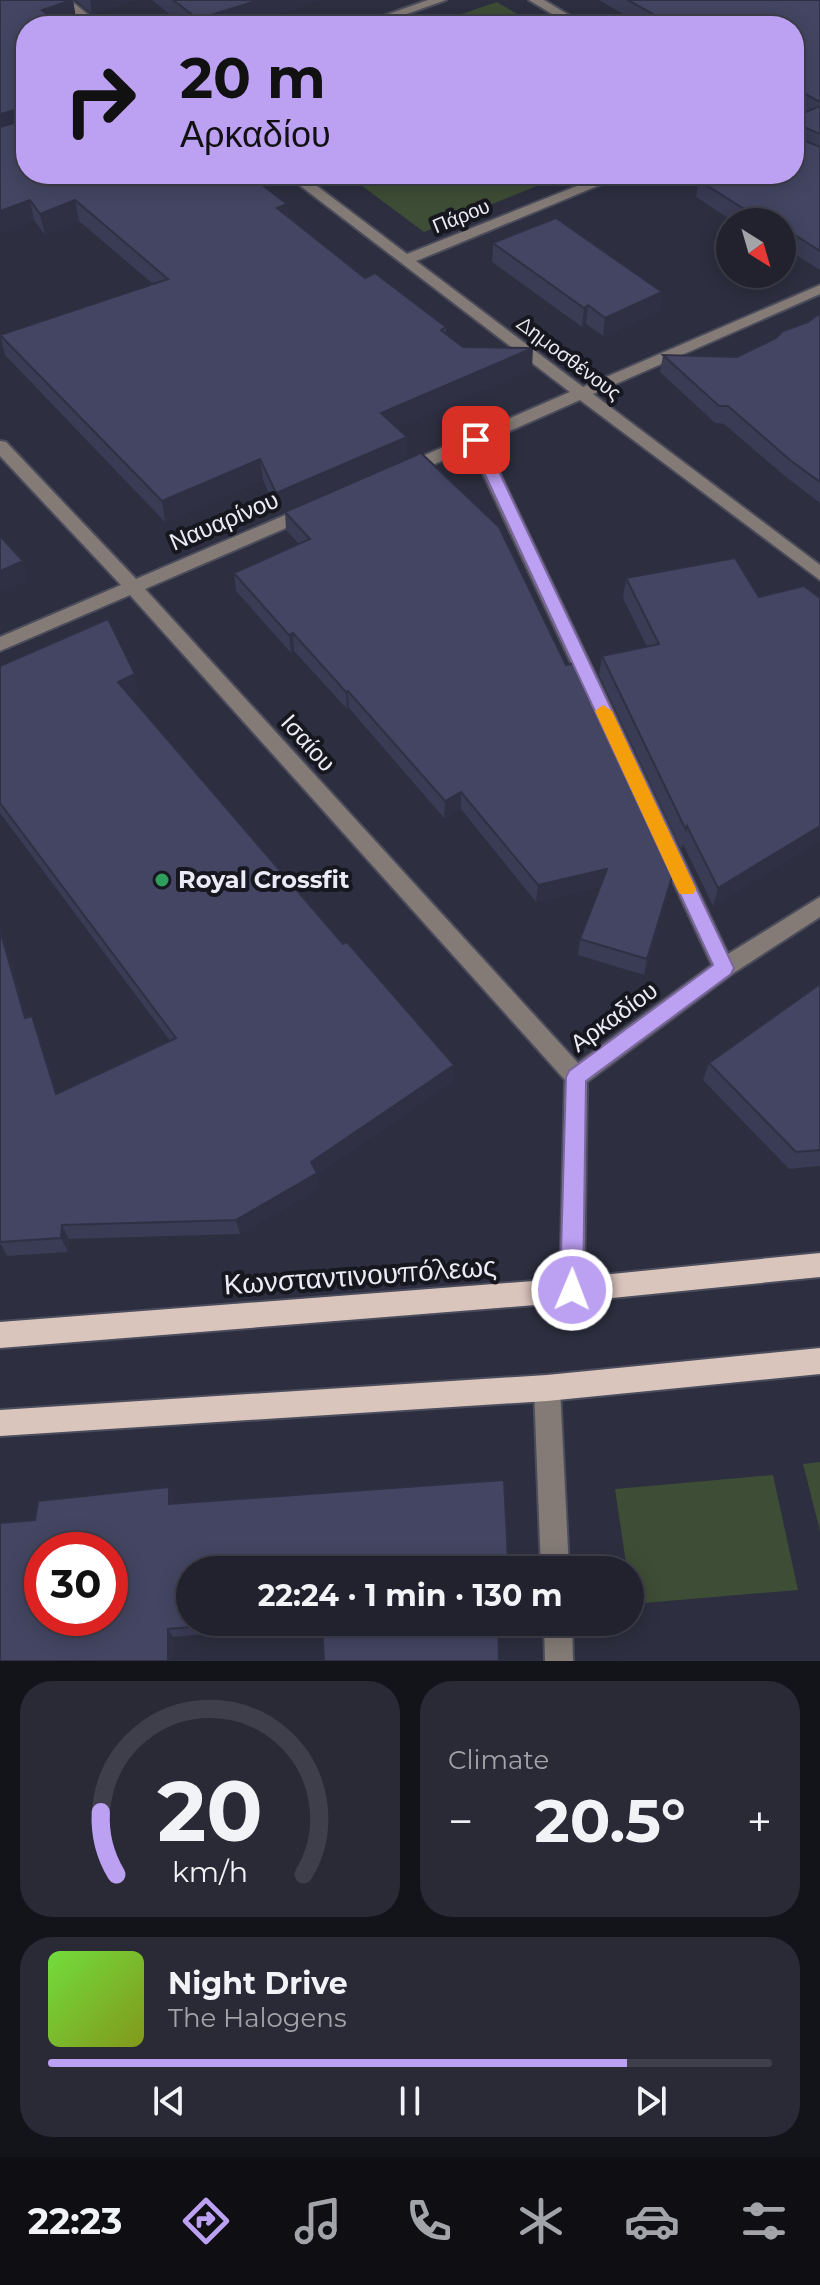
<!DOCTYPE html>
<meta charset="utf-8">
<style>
body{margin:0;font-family:Montserrat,sans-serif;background:#2a2a37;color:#f1f3f6;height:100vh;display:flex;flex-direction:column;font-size:30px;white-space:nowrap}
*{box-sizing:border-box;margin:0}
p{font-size:26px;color:#a2a4aa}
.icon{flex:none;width:44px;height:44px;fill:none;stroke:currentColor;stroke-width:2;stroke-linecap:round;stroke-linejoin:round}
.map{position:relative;height:1661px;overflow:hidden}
.side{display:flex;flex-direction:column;gap:20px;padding:20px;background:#13131a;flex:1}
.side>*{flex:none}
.hud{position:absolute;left:16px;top:16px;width:788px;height:168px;border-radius:32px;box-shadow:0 4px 20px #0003,0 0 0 2px #3f3f4b;background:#bca0f2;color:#111;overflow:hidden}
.needle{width:52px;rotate:143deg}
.fabs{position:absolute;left:716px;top:208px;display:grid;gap:16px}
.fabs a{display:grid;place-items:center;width:80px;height:80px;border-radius:50%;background:#22222f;box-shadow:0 4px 20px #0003,0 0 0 2px #3f3f4b;font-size:40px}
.speed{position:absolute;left:24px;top:1532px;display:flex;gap:16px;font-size:40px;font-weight:700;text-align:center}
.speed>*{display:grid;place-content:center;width:104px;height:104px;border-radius:50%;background:#22222f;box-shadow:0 4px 20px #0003,0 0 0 2px #3f3f4b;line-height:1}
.speed .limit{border:12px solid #d22;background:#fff;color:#111}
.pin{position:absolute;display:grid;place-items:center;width:68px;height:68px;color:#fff;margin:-34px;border-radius:16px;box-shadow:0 4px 12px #0006}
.me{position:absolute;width:88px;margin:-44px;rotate:1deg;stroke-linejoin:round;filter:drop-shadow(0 0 6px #0008)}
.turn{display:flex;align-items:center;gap:28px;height:168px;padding:0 32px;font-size:36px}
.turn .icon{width:104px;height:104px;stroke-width:2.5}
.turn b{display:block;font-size:56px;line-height:68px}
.big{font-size:60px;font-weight:700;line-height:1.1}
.side .tile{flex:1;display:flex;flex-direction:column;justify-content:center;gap:12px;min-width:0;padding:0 28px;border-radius:32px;background:#2a2a37}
.side .dial{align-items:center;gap:0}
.dial svg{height:208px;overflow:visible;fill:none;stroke:#3f3f4b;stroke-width:7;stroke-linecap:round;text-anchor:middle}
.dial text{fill:#f1f3f6;stroke:none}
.song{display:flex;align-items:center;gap:24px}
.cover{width:96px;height:96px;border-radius:12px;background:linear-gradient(135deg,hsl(100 70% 55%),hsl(70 70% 35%))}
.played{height:8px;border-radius:4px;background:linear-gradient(90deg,#bca0f2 80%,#3f3f4b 80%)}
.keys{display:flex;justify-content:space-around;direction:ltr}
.heat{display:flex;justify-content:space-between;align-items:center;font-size:44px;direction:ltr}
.side .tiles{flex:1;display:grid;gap:20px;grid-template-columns:1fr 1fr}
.tile:last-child{grid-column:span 2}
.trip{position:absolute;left:176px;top:1556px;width:468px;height:80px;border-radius:40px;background:#22222f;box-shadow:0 4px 20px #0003,0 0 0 2px #3f3f4b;font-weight:700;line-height:80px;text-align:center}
.menu{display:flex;height:128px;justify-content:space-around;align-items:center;background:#0e0e13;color:#a2a4aa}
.menu .icon{width:56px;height:56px}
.menu .selected{color:#bca0f2}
.menu b{font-size:36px;color:#f1f3f6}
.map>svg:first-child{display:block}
.green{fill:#3e4d36}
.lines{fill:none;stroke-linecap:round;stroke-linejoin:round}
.minor-casing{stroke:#4b4c5c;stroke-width:4}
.major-casing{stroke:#4b4c5c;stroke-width:4}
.minor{fill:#847b76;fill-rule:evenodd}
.major{fill:#dac5bd;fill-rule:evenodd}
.wall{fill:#3a3b54}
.shaded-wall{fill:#303045}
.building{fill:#444562;stroke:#303045;stroke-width:2;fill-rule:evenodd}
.route{fill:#bca0f2;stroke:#7a689d;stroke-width:2}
.slow{fill:#f59e0b}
.leisure-dot{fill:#2e9e5b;stroke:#17171f;stroke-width:3}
.labels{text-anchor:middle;stroke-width:8;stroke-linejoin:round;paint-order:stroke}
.far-street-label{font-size:20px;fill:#ebebf7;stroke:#17171f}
.street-label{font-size:24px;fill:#ebebf7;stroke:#17171f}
.poi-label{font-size:24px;font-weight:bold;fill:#ebebf7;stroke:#17171f;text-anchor:start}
.near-street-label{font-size:28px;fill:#ebebf7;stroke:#17171f}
</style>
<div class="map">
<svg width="820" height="1661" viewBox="0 0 820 1661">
<rect width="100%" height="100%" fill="#2d2e3f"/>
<path class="green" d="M497 2 537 26H426Z
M346 174H566L424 232Z
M820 1462V1531L803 1464Z
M773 1475 798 1590 632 1604 630 1570H627L615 1489Z"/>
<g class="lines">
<g class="minor-casing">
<path id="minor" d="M57 0H70L102 26H89Z
M428 0H446L373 26H355Z
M529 0H544L587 26H572Z
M285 174H301L407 254 607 174H626L416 261 583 387 820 285V294L593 394 820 565V580L580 400 485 442 728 954 820 897V917L732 974 587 1082 584 1290 581 1299 572 1302 563 1299 560 1290 565 1080 130 595 0 651V637L121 585 0 456V441L6 442 136 579 304 507H316L318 511 316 515 145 589 578 1063 712 965 471 448 412 474H400L398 470 400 466 570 392Z
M547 1375 556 1379 560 1388 569 1570H541L534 1388 538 1379Z
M544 1622H572L573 1661H545Z"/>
</g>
<g class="major-casing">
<path id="major" d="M820 1253V1277L572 1302 0 1348V1322L572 1278Z
M820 1348V1374L547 1401 0 1436V1410L547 1375Z"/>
</g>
<use href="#minor" class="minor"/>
<use href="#major" class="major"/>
</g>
<path class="wall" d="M0 0H73L76 19 26 26 288 216 365 278 446 327V334L463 347 532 369 396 427 407 458 278 514 263 480 165 522 5 355 0 335 153 284 79 221 45 235 34 220 0 233Z
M75 0H136L92 14Z
M152 0H322L240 26H184Z
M599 0H820V270L782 246V222H734L696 197 698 184 688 178 689 174H794V117L806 112 794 106V26H643Z
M493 243 660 311 603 336 586 324 582 327 492 262Z
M820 313V503L786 477 724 424 715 423 660 372 663 355 737 357 808 322Z
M285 512 671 884 644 975 578 955 580 939 600 886 536 902 461 809 444 818 349 708 347 709 294 651 291 653 236 591 234 573 299 544 286 530Z
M626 578 759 597 820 598V840L713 906 683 844 681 849 599 675 602 656 647 647 623 598Z
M0 666 139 694 131 697 453 1081 317 1174 319 1188 240 1234 69 1239 68 1252 7 1256 0 1243V923L27 1018 38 1033 57 1093 170 1041 0 813Z
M820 984V1166L789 1169 703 1080 709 1063Z
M169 1487 174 1497V1504L508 1559 506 1567H497L190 1622H498L323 1624 173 1637 35 1520Z"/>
<path class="shaded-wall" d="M73 0 76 19 55 26 42 10Z
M90 0H136L92 14Z
M259 0H322L240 26H198V19Z
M24 108 26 119 0 136V114Z
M30 200 34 220 0 233V211Z
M75 200 79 221 45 235 40 214Z
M287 204 289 224 277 208Z
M760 213 758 222H752L754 215Z
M662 292 660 311 603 336 605 318Z
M588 305 586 324 582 327 584 308Z
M533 348 532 369 382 434 381 413Z
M407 437V458L278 514 276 493Z
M260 459 263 480 165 522 162 501Z
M23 561 28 581 0 593V571Z
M293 633 294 651 291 653 289 635Z
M135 674 139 694 122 701 118 682Z
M348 691 349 708 347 709 346 692Z
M461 792V809L444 818 445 801Z
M820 826V840L713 906 718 888Z
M675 867 671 884 644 975 647 959Z
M607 869 604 885 536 902 538 885Z
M0 923 32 1035 25 1018 0 930Z
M32 1016 38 1033 62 1110 56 1094Z
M454 1065 453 1081 317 1174 319 1188 240 1234 236 1220 311 1162Z
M62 1225 69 1239 68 1252 61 1238Z
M169 1487 174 1497V1514L169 1504Z
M168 1629 173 1637V1661H168Z"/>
<path class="building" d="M0 0H72L42 10 62 26H26V174H248L287 204 277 208 365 278 375 273 446 327 441 330 463 347 533 348 381 413 407 437 276 493 260 459 162 501 0 335 168 279 75 200 40 214 30 200 0 211V127L24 120V108L0 114Z
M173 0H259L198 19Z
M628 0H820V102L794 88V26H674Z
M820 106V134L795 123 796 137 820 147V251L782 227V222H775L760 213 754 215 698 180 712 175 711 174H794V117Z
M556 218 662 292 605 318 588 305 584 308 493 243Z
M820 313V482L790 460 728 406H719L663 355 737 357 776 338 783 331 808 322Z
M421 453 499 527 566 665 579 662 675 867 647 959 580 939 607 869 538 885 461 792 445 801 348 691 346 692 293 633 289 635 234 573 310 539 285 512Z
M0 536 23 561 0 571Z
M735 558 759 597 804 586 820 598V826L718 888 687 826 686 830 602 656 659 644 626 578Z
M108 619 135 674 118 682 343 944 347 942 454 1065 311 1162 317 1173 236 1220 62 1225 61 1238 0 1242V930L25 1018 32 1016 56 1094 176 1038 0 803V666Z
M820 984V1150L796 1152 709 1063Z
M504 1480 508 1559H497V1570H190V1622H252L168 1629V1661H0V1523L35 1520 38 1501 169 1487V1504ZM42 1550H110V1618H42Z
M322 1622H498L499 1661H324Z"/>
<path class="route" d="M476 436 484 440 734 968 731 974 586 1081 583 1290 580 1298 572 1301 564 1298 560 1290 566 1077 569 1071 713 965 469 440Z"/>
<path class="slow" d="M603 705 612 711 696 889 693 894H680L677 889 595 711Z"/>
<circle class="leisure-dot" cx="162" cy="880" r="8"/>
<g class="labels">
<g class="far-street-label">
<text transform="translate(461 216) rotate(-22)" y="7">Πάρου</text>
<text transform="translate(569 358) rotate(37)" y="7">Δημοσθένους</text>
</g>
<g class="street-label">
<text transform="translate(224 521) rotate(-23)" y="8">Ναυαρίνου</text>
<text transform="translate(308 743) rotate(48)" y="8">Ισαίου</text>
<text transform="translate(614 1017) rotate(-36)" y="8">Αρκαδίου</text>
</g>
<g class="poi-label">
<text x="178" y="888">Royal Crossfit</text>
</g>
<g class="near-street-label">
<text transform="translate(360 1275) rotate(-4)" y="10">Κωνσταντινουπόλεως</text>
</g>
</g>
</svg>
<div class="fabs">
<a><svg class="needle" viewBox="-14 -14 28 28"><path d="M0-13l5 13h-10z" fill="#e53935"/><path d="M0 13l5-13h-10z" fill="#a2a4aa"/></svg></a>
</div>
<div class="speed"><div class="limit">30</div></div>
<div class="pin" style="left:476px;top:440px;background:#d93025"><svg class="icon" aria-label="arrive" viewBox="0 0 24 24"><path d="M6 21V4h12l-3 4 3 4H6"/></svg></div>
<svg class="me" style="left:572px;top:1290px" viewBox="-20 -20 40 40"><circle r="17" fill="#bca0f2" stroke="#fff" stroke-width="3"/><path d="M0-11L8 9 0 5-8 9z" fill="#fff"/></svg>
<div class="trip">22:24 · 1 min · 130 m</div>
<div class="hud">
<div class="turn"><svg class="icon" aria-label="right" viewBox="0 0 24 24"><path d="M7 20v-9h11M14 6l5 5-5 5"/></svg><div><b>20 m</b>Αρκαδίου</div></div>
</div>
</div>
<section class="side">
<div class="tiles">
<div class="tile dial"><svg viewBox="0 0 100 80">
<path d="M14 69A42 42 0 1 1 86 69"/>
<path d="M14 69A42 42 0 0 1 8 45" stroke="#bca0f2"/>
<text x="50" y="56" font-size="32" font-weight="700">20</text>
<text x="50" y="72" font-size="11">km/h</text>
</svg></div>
<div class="tile"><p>Climate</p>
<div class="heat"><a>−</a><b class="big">20.5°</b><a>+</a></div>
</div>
<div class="tile">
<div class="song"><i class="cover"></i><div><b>Night Drive</b><p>The Halogens</p></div></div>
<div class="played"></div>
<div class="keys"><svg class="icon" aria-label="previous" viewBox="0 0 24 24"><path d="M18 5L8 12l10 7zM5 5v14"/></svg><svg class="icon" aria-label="pause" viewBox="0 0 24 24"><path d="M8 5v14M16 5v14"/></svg><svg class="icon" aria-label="next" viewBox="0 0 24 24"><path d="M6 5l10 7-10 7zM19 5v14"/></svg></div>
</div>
</div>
</section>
<nav class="menu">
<b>22:23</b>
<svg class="icon selected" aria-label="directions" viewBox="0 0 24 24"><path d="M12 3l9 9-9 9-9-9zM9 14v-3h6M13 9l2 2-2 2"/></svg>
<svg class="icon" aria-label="music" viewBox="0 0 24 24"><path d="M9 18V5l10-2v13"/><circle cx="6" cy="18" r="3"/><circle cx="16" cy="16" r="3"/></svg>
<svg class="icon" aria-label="phone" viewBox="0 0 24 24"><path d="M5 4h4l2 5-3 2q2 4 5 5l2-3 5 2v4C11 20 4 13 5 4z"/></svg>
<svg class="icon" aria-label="climate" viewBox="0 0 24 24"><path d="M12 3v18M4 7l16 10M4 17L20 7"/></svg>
<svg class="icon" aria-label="car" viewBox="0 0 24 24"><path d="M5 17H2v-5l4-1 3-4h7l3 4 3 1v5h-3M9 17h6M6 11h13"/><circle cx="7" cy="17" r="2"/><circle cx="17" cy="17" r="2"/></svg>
<svg class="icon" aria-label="filters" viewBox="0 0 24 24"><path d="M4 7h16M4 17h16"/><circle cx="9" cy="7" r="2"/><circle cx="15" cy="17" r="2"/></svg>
</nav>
